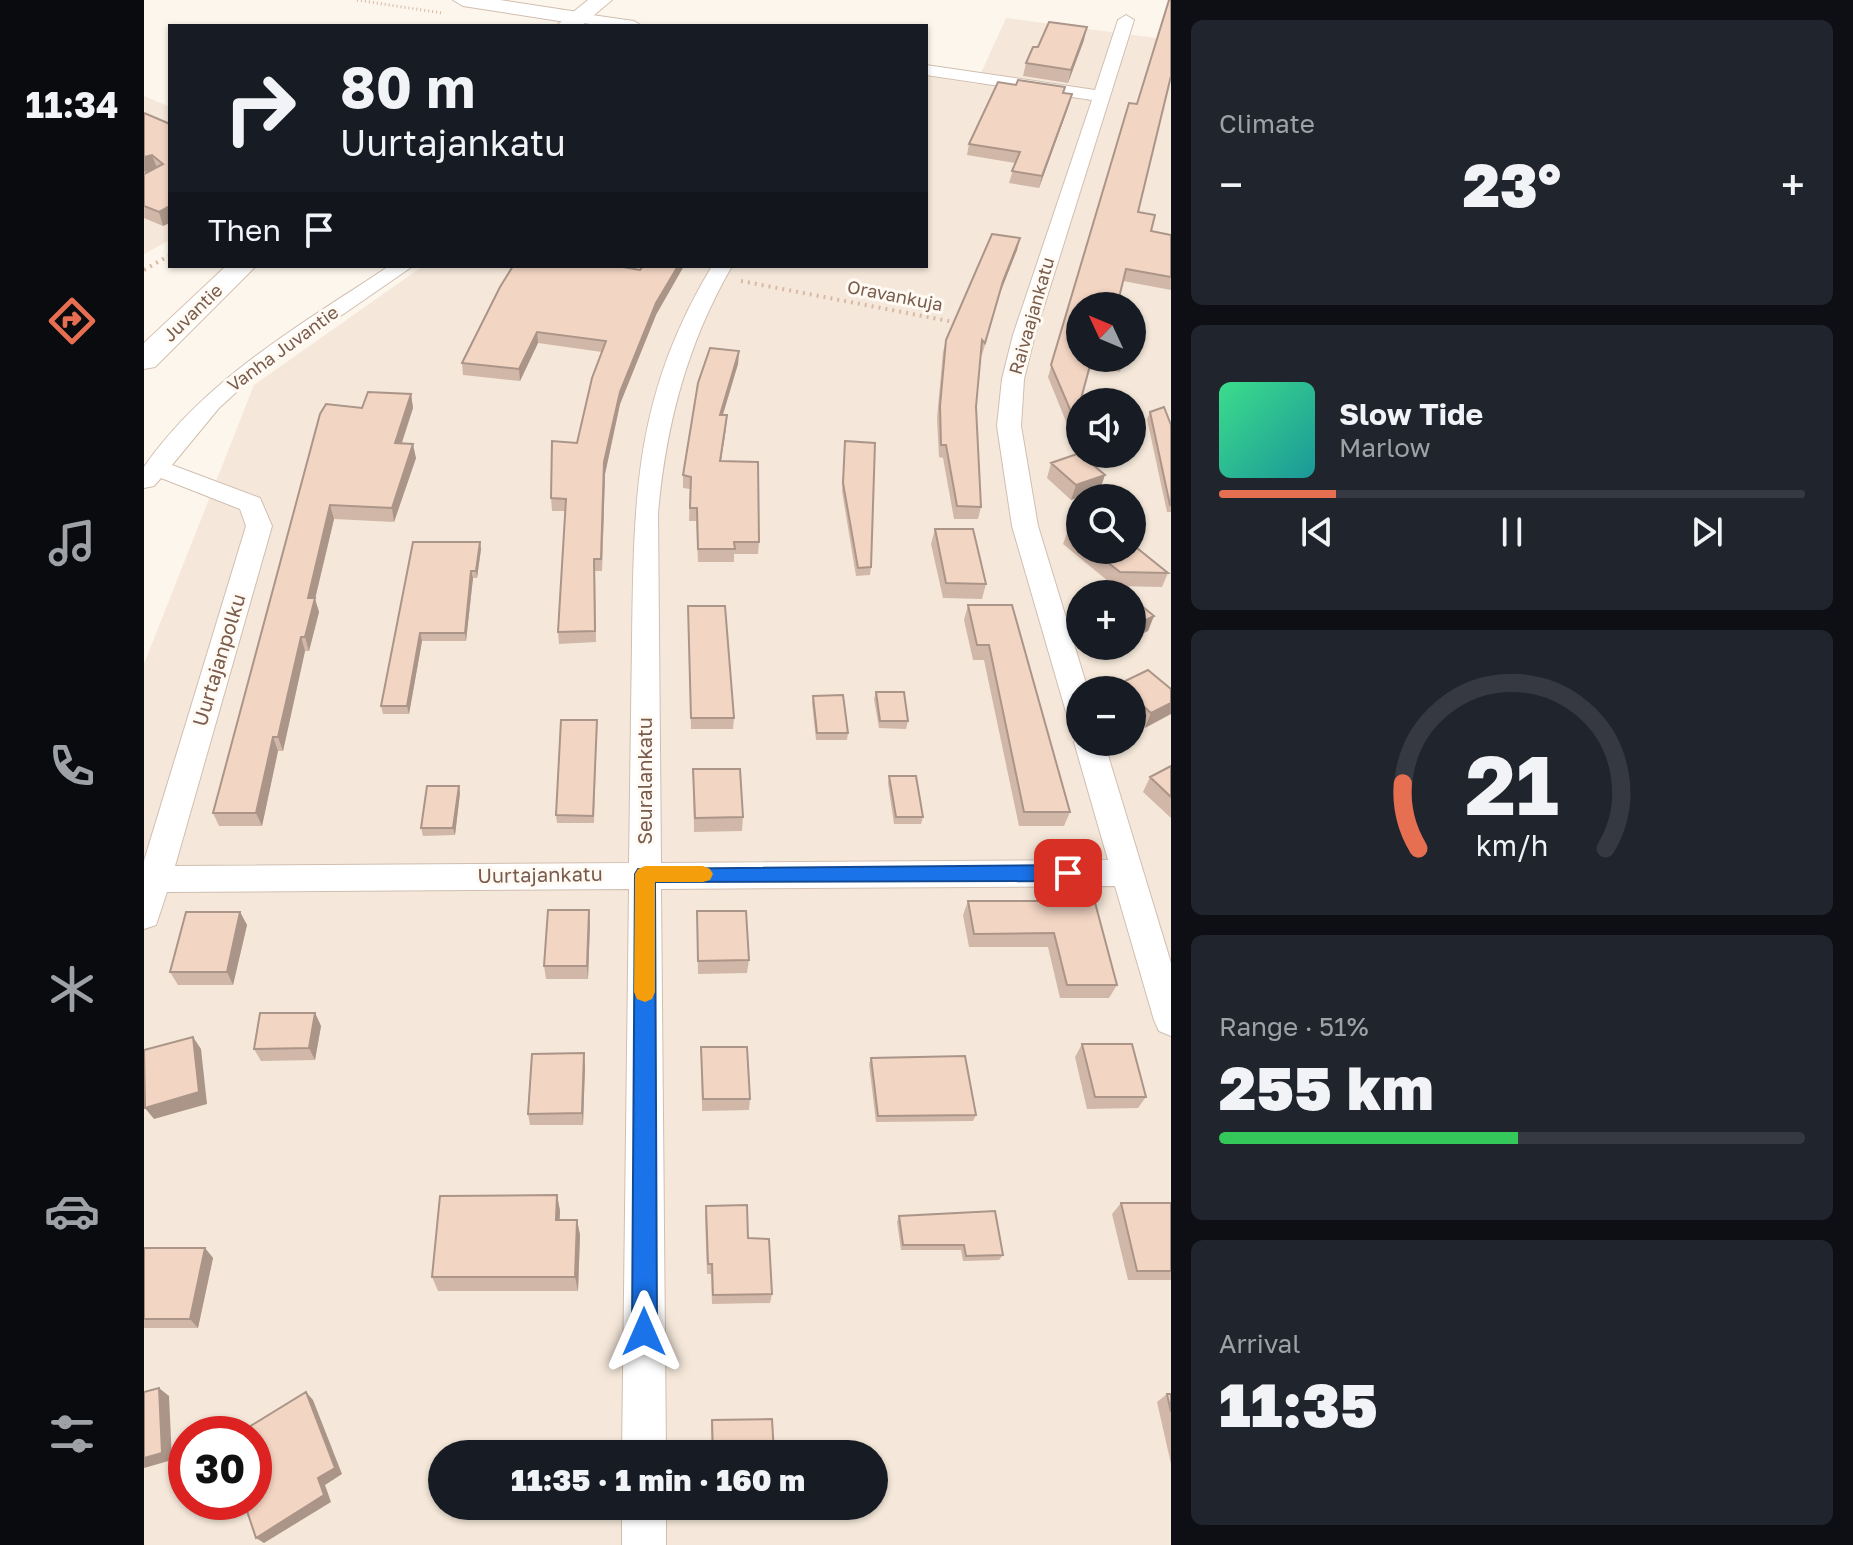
<!DOCTYPE html>
<meta charset="utf-8">
<style>
body{margin:0;font-family:"Golos Text",sans-serif;background:#20242c;color:#f1f3f6;height:100vh;display:flex;flex-direction:column;font-size:30px;white-space:nowrap}
*{box-sizing:border-box;margin:0}
p{font-size:26px;color:#9ea1a6}
.icon{flex:none;width:44px;height:44px;fill:none;stroke:currentColor;stroke-width:2;stroke-linecap:round;stroke-linejoin:round}
.map{position:relative;flex:1;overflow:hidden}
.details{display:flex;flex-direction:column;gap:20px;padding:20px;background:#0d0f14;width:682px}
.details>*{flex:none}
.banner{position:absolute;left:24px;top:24px;width:760px;height:244px;border-radius:0px;box-shadow:0 2px 6px #0004;background:#171b24;color:#f1f3f6;overflow:hidden}
.needle{width:52px;rotate:314deg}
.controls{position:absolute;left:922px;top:292px;display:grid;gap:16px}
.controls a{display:grid;place-items:center;width:80px;height:80px;border-radius:50%;background:#171b24;box-shadow:0 2px 6px #0004;font-size:40px}
.speed{position:absolute;left:24px;top:1416px;display:flex;gap:16px;font-size:40px;font-weight:700;text-align:center}
.speed>*{display:grid;place-content:center;width:104px;height:104px;border-radius:50%;background:#171b24;box-shadow:0 2px 6px #0004;line-height:1}
.speed .limit{border:12px solid #d22;background:#fff;color:#111}
.pin{position:absolute;display:grid;place-items:center;width:68px;height:68px;color:#fff;margin:-34px;border-radius:16px;box-shadow:0 4px 12px #0006}
.me{position:absolute;width:88px;margin:-44px;rotate:0deg;stroke-linejoin:round;filter:drop-shadow(0 0 6px #0008)}
.turn{display:flex;align-items:center;gap:28px;height:168px;padding:0 40px;font-size:36px}
.turn .icon{width:104px;height:104px;stroke-width:2.5}
.turn b{display:block;font-size:56px;line-height:68px}
.then{display:flex;align-items:center;height:76px;padding:0 40px;background:#0003;gap:16px;font-size:30px}
.big{font-size:60px;font-weight:800;line-height:1.1}
.details .widget{flex:1;display:flex;flex-direction:column;justify-content:center;gap:12px;min-width:0;padding:0 28px;border-radius:12px;background:#20242c}
.details .dial{align-items:center;gap:0}
.dial svg{height:208px;overflow:visible;fill:none;stroke:#363941;stroke-width:7;stroke-linecap:round;text-anchor:middle}
.dial text{fill:#f1f3f6;stroke:none}
.song{display:flex;align-items:center;gap:24px}
.cover{width:96px;height:96px;border-radius:12px;background:linear-gradient(135deg,hsl(150 70% 55%),hsl(180 70% 35%))}
.played{height:8px;border-radius:4px;background:linear-gradient(90deg,#e76f51 20%,#363941 20%)}
.keys{display:flex;justify-content:space-around;direction:ltr}
.heat{display:flex;justify-content:space-between;align-items:center;font-size:44px;direction:ltr}
.charge{height:12px;border-radius:6px;background:linear-gradient(90deg,#34c759 51%,#363941 0)}
.trip{position:absolute;left:284px;top:1440px;width:460px;height:80px;border-radius:40px;background:#171b24;box-shadow:0 2px 6px #0004;font-weight:800;line-height:80px;text-align:center}
main{display:flex;flex:1;min-height:0}
.dock{display:flex;flex-direction:column;width:144px;justify-content:space-around;align-items:center;background:#090b0e;color:#9ea1a6}
.dock .icon{width:56px;height:56px}
.dock .active{color:#e76f51}
.dock b{font-size:36px;color:#f1f3f6}
.map>svg:first-child{display:block}
.residential{fill:#f5e8da;fill-rule:evenodd}
.lines{fill:none;stroke-linecap:round;stroke-linejoin:round}
.minor-casing{stroke:#d1beb0;stroke-width:2}
.tertiary-casing{stroke:#d1beb0;stroke-width:2}
.secondary-casing{stroke:#d6c0b0;stroke-width:2}
.path-far1{stroke:#d9b8a5;stroke-width:3;stroke-dasharray:1 3;stroke-linecap:butt}
.path{stroke:#d9b8a5;stroke-width:4;stroke-dasharray:2 5;stroke-linecap:butt}
.minor{fill:#fff;fill-rule:evenodd}
.tertiary{fill:#fff;fill-rule:evenodd}
.secondary{fill:#fff;fill-rule:evenodd}
.wall{fill:#d1b7a8}
.shaded-wall{fill:#aa9588}
.building{fill:#f3d5c3;stroke:#aa9588;stroke-width:2}
.route{fill:#1a73e8;stroke:#114b97;stroke-width:2}
.slow{fill:#f59e0b}
.labels{text-anchor:middle;stroke-width:6;stroke-linejoin:round;paint-order:stroke}
.far-street-label{font-size:18px;fill:#7a5c4d;stroke:#fffaf3}
.street-label{font-size:20px;fill:#7a5c4d;stroke:#fffaf3}
</style>
<main>
<nav class="dock">
<b>11:34</b>
<svg class="icon active" aria-label="directions" viewBox="0 0 24 24"><path d="M12 3l9 9-9 9-9-9zM9 14v-3h6M13 9l2 2-2 2"/></svg>
<svg class="icon" aria-label="music" viewBox="0 0 24 24"><path d="M9 18V5l10-2v13"/><circle cx="6" cy="18" r="3"/><circle cx="16" cy="16" r="3"/></svg>
<svg class="icon" aria-label="phone" viewBox="0 0 24 24"><path d="M5 4h4l2 5-3 2q2 4 5 5l2-3 5 2v4C11 20 4 13 5 4z"/></svg>
<svg class="icon" aria-label="climate" viewBox="0 0 24 24"><path d="M12 3v18M4 7l16 10M4 17L20 7"/></svg>
<svg class="icon" aria-label="car" viewBox="0 0 24 24"><path d="M5 17H2v-5l4-1 3-4h7l3 4 3 1v5h-3M9 17h6M6 11h13"/><circle cx="7" cy="17" r="2"/><circle cx="17" cy="17" r="2"/></svg>
<svg class="icon" aria-label="filters" viewBox="0 0 24 24"><path d="M4 7h16M4 17h16"/><circle cx="9" cy="7" r="2"/><circle cx="15" cy="17" r="2"/></svg>
</nav>
<div class="map">
<svg width="1027" height="1545" viewBox="0 0 1027 1545">
<rect width="100%" height="100%" fill="#fdf6ec"/>
<path class="residential" d="M862 18 1027 40V1545H0V664L110 385 279 266H782V76L832 84ZM936 306H988V358H936ZM936 402H988V454H936ZM936 498H988V550H936ZM936 594H988V646H936ZM936 690H988V742H936ZM42 1434H110V1502H42ZM298 1454H730V1506H298Z
M0 96 26 107V240L0 254Z"/>
<g class="lines">
<g class="minor-casing">
<path id="minor" d="M434 13 490 21 498 26H457L429 21V15Z
M982 15 990 20 891 335 880 379 877 426 894 526 944 690H936V723L926 720 922 712 868 526 853 426 858 379 869 335 948 100 782 75V65L951 90 974 20Z
M245 266H269L111 375 75 408 28 465 116 498 128 526 31 866 485 863C486 789 487 716 488 643 490 496 490 396 568 266H588C543 344 522 424 514 513L517 863 964 860 930 742 936 734V742H960L1027 963V1036L1015 1031 1010 1020 971 886 517 889 522 1454H478L485 889 23 892 12 925 0 929V861L102 526 96 509 17 478 10 486 0 488V467C62 378 157 325 245 266Z
M478 1506H522V1545H478Z"/>
</g>
<g class="tertiary-casing">
<path id="tertiary" d="M309 0H356L434 12 444 18 434 24 319 6Z"/>
</g>
<g class="secondary-casing">
<path id="secondary" d="M444 0H468L437 26H412Z
M82 266H112L11 367 0 369V343Z"/>
</g>
<path class="path-far1" d="M213 0 298 13"/>
<path class="path" d="M0 270 26 255
M597 281 815 323"/>
<use href="#minor" class="minor"/>
<use href="#tertiary" class="tertiary"/>
<use href="#secondary" class="secondary"/>
</g>
<path class="wall" d="M940 40 924 83 879 76 882 63 894 47Z
M920 93 928 94 925 105 895 188 865 183 871 163 823 155 825 144Z
M985 103 994 212 1007 231 1027 235V290L979 281 936 358H980L976 372 946 366 927 434 904 377Z
M0 113 26 124 19 226 0 218V174L7 170 0 172Z
M876 238 873 250 856 293 838 355 837 354 832 407 837 507 834 519H810L799 458 795 457 793 418 799 352 802 340Z
M356 287 512 315 476 404 461 474 458 571H451L452 642 415 644 414 632 422 511H408L407 498 433 443 458 352 394 343 376 381 319 375 318 363Z
M595 351 594 364 579 415 582 428 577 461 615 542 614 554H590V562H554L552 521H545L546 489 539 488V475Z
M267 394 269 408 258 443 272 458 250 522 190 519 171 599 175 612 165 651H161L139 751H134L118 826H75L69 813 218 408Z
M1006 412 1027 425V512H1023L1003 419Z
M701 441 727 567 726 575 712 576 698 491Z
M907 463 956 490 927 500 903 478Z
M936 524V550H988L1024 573 1018 587 970 586 919 544 924 530Z
M791 529 842 584 838 599 799 598 787 544Z
M269 542 337 549 333 578H329L322 641H278L265 714H239L237 706Z
M824 605H868L926 812 920 826H875L840 660H829L820 620Z
M544 606 590 718 589 729H547Z
M975 684 1027 689 1001 728 988 716V690H973Z
M732 692 764 721 762 729 735 728 730 699Z
M669 696 704 733 703 740H672L668 703Z
M453 720 450 823H413L412 815Z
M1027 766V818L999 792 1006 777Z
M549 769 599 817 598 831 550 832Z
M745 776 779 817 777 824H750L744 783Z
M316 793 311 835 279 836 277 828Z
M901 895 973 985 965 998H916L904 947H825L819 915 824 901H899Z
M445 910 446 923 444 979H402L400 966Z
M553 911 605 960 603 973 554 974Z
M96 912 103 925 89 985H34L26 972Z
M171 1013 177 1026 171 1060 117 1061 110 1049Z
M938 1044 1002 1097 994 1108 943 1109 931 1057Z
M557 1047 606 1099 605 1110 558 1111Z
M727 1058 832 1115 829 1121 732 1122 725 1064Z
M441 1066 439 1125H386L384 1114Z
M413 1195 416 1211 415 1220H433L436 1235 434 1291H294L288 1277Z
M977 1203H1027V1280H984L968 1214Z
M562 1206 604 1238 628 1294 626 1303 568 1304 567 1274H563L561 1216Z
M755 1216 859 1255 855 1260 819 1261 817 1250H757L753 1222Z
M0 1248H61L69 1258 54 1328H0Z
M1023 1394H1027V1464L1013 1402Z
M568 1420 630 1454H568L567 1427Z"/>
<path class="shaded-wall" d="M943 27 940 40 924 83 927 70Z
M928 94 925 105 895 188 898 176Z
M8 155 13 168 0 172V157Z
M26 206V223L19 226 15 212Z
M876 238 873 250 856 293 838 355 859 281Z
M534 266H540L512 315 476 404 461 474 458 571 460 462 476 392 512 303Z
M393 332 394 343 376 381 375 369Z
M595 351 594 364 575 427 576 415Z
M267 394 269 408 253 457 251 443Z
M583 415 582 428 575 473 576 461Z
M269 444 272 458 250 522 248 508Z
M961 475 956 490 927 500 932 485Z
M186 505 190 519 171 599 175 612 165 651 161 637 164 598Z
M336 542 337 549 333 578 332 571Z
M327 571 329 578 322 641 321 633Z
M1010 616 1004 631 988 639V627Z
M276 633 278 641 265 714 263 706Z
M157 637 161 651 139 751 134 737Z
M1027 703V714L1001 728 1007 713Z
M129 737 134 751 118 826 112 813Z
M315 786 316 793 311 835 309 828Z
M445 910 446 923 444 979 443 966Z
M96 912 103 925 89 985 83 972Z
M171 1013 177 1026 171 1060 165 1048Z
M49 1037 57 1049 63 1104 10 1119 1 1108Z
M440 1053 441 1066 439 1125 438 1113Z
M413 1195 416 1211 415 1235 412 1220Z
M433 1220 436 1235 434 1291 431 1277Z
M61 1248 69 1258 54 1328 46 1319Z
M15 1388 25 1396 28 1460 0 1468V1458Z
M162 1392 169 1400 198 1474 181 1485 187 1502 120 1543 112 1538 174 1478Z"/>
<path class="building" d="M1025 0H1027V76L994 212 1011 215 1007 231 1027 235V277L982 269 973 306H936V358H948L931 421 907 365 985 103 993 104Z
M905 22 943 27 927 70 882 63 889 47H894Z
M874 80 921 87 919 93 928 94 898 176 868 171 876 152 825 144 854 82 872 85Z
M0 113 26 124V206L15 212 0 206V174L19 164 8 155 0 157Z
M848 234 876 238 859 281 841 343 838 340 832 407 837 507 813 506 802 445H797L796 406 802 340Z
M369 266H473L496 270 499 266H534L512 303 476 392 460 462 457 559H450L451 631 414 632 422 499 407 498 408 441 433 443 448 378 462 341 393 332 375 369 318 363 356 287Z
M566 348 595 351 576 415H583L576 461 614 462 615 542H590L591 549H554L553 508H546L547 477 539 475 554 383Z
M224 392 267 394 251 443 269 444 248 508 186 505 164 598H171L161 637H157L134 737H129L112 813H69L176 414 182 404 218 408Z
M1020 407 1027 425V505H1026L1006 412Z
M701 441 731 443 727 567 714 568 699 483Z
M936 453V454L961 475 932 485 907 463Z
M936 524V540L924 530Z
M791 529H829L842 584 802 583Z
M269 542H336L332 571H327L321 633H276L263 706H237Z
M988 544 1024 573 976 572 948 550H988Z
M977 589 984 594H966Z
M988 598 1010 616 988 627Z
M824 605H868L926 812H880L845 645H833Z
M544 606H581L590 718H547Z
M1004 670 1027 689V703L1007 713 988 696V690H982L975 684Z
M732 692H760L764 721H736Z
M699 695 704 733H673L669 696Z
M417 720H453L449 816 412 815Z
M1027 766V797L1006 777Z
M549 769H596L599 817 551 818Z
M745 776H772L779 817H752Z
M283 786H315L309 828H277Z
M901 895H949L973 985H923L910 933 830 934 824 901H902Z
M404 910H445L443 966H400Z
M553 911H602L605 960 554 961Z
M42 912H96L83 972H26Z
M116 1013H171L165 1048 110 1049Z
M49 1037 55 1092 1 1108 0 1050Z
M938 1044H988L1002 1097H951Z
M557 1047H603L606 1099H559Z
M440 1053 438 1113 384 1114 388 1054Z
M821 1056 832 1115 734 1116 727 1058Z
M413 1195 412 1220H433L431 1277H288L296 1196Z
M977 1203H1027V1271H993Z
M603 1205 604 1238 625 1239 628 1294 569 1295 568 1264H564L562 1206Z
M851 1211 859 1255 822 1256 820 1245H759L755 1216Z
M0 1248H61L46 1319H0Z
M15 1388 18 1453 0 1458V1392Z
M162 1392 191 1468 174 1478 180 1495 112 1538 100 1502H110V1434H95V1433Z
M1023 1394H1027V1412Z
M628 1419 630 1454H569L568 1420Z"/>
<path class="route" d="M924 865 930 868 933 873 930 879 924 881 511 882 513 1332 509 1341 500 1344 492 1341 488 1332 491 874 494 869Z"/>
<path class="slow" d="M501 866H559L566 869 569 874 566 880 559 882H511V992L508 999 501 1002 493 999 490 992 491 874 494 869Z"/>
<g class="labels">
<g class="far-street-label">
<text transform="translate(751 296) rotate(11)" y="6">Oravankuja</text>
<text transform="translate(49 313) rotate(-44)" y="6">Juvantie</text>
<text transform="translate(888 316) rotate(-74)" y="6">Raivaajankatu</text>
<text transform="translate(139 349) rotate(-36)" y="6">Vanha Juvantie</text>
</g>
<g class="street-label">
<text transform="translate(75 660) rotate(-73)" y="7">Uurtajanpolku</text>
<text transform="translate(501 781) rotate(-90)" y="7">Seuralankatu</text>
<text transform="translate(396 875) rotate(-1)" y="7">Uurtajankatu</text>
</g>
</g>
</svg>
<div class="controls">
<a><svg class="needle" viewBox="-14 -14 28 28"><path d="M0-13l5 13h-10z" fill="#e53935"/><path d="M0 13l5-13h-10z" fill="#9ea1a6"/></svg></a>
<a><svg class="icon" aria-label="sound" viewBox="0 0 24 24"><path d="M4 9h4l5-4v14l-5-4H4zM17 9q2 3 0 6"/></svg></a>
<a><svg class="icon" aria-label="search" viewBox="0 0 24 24"><circle cx="10" cy="10" r="6"/><path d="M15 15l6 6"/></svg></a>
<a>+</a>
<a>−</a>
</div>
<div class="speed"><div class="limit">30</div></div>
<div class="pin" style="left:924px;top:873px;background:#d93025"><svg class="icon" aria-label="arrive" viewBox="0 0 24 24"><path d="M6 21V4h12l-3 4 3 4H6"/></svg></div>
<svg class="me" style="left:500px;top:1332px" viewBox="-20 -20 40 40"><path d="M0-17L14 15 0 8-14 15z" fill="#1a73e8" stroke="#fff" stroke-width="4"/></svg>
<div class="trip">11:35 · 1 min · 160 m</div>
<div class="banner">
<div class="turn"><svg class="icon" aria-label="right" viewBox="0 0 24 24"><path d="M7 20v-9h11M14 6l5 5-5 5"/></svg><div><b>80 m</b>Uurtajankatu</div></div>
<div class="then">Then<svg class="icon" aria-label="arrive" viewBox="0 0 24 24"><path d="M6 21V4h12l-3 4 3 4H6"/></svg></div>
</div>
</div>
<section class="details">
<div class="widget"><p>Climate</p>
<div class="heat"><a>−</a><b class="big">23°</b><a>+</a></div>
</div>
<div class="widget">
<div class="song"><i class="cover"></i><div><b>Slow Tide</b><p>Marlow</p></div></div>
<div class="played"></div>
<div class="keys"><svg class="icon" aria-label="previous" viewBox="0 0 24 24"><path d="M18 5L8 12l10 7zM5 5v14"/></svg><svg class="icon" aria-label="pause" viewBox="0 0 24 24"><path d="M8 5v14M16 5v14"/></svg><svg class="icon" aria-label="next" viewBox="0 0 24 24"><path d="M6 5l10 7-10 7zM19 5v14"/></svg></div>
</div>
<div class="widget dial"><svg viewBox="0 0 100 80">
<path d="M14 69A42 42 0 1 1 86 69"/>
<path d="M14 69A42 42 0 0 1 8 44" stroke="#e76f51"/>
<text x="50" y="56" font-size="32" font-weight="700">21</text>
<text x="50" y="72" font-size="11">km/h</text>
</svg></div>
<div class="widget"><p>Range · 51%</p><b class="big">255 km</b><div class="charge"></div></div>
<div class="widget"><p>Arrival</p><b class="big">11:35</b></div>
</section>
</main>
